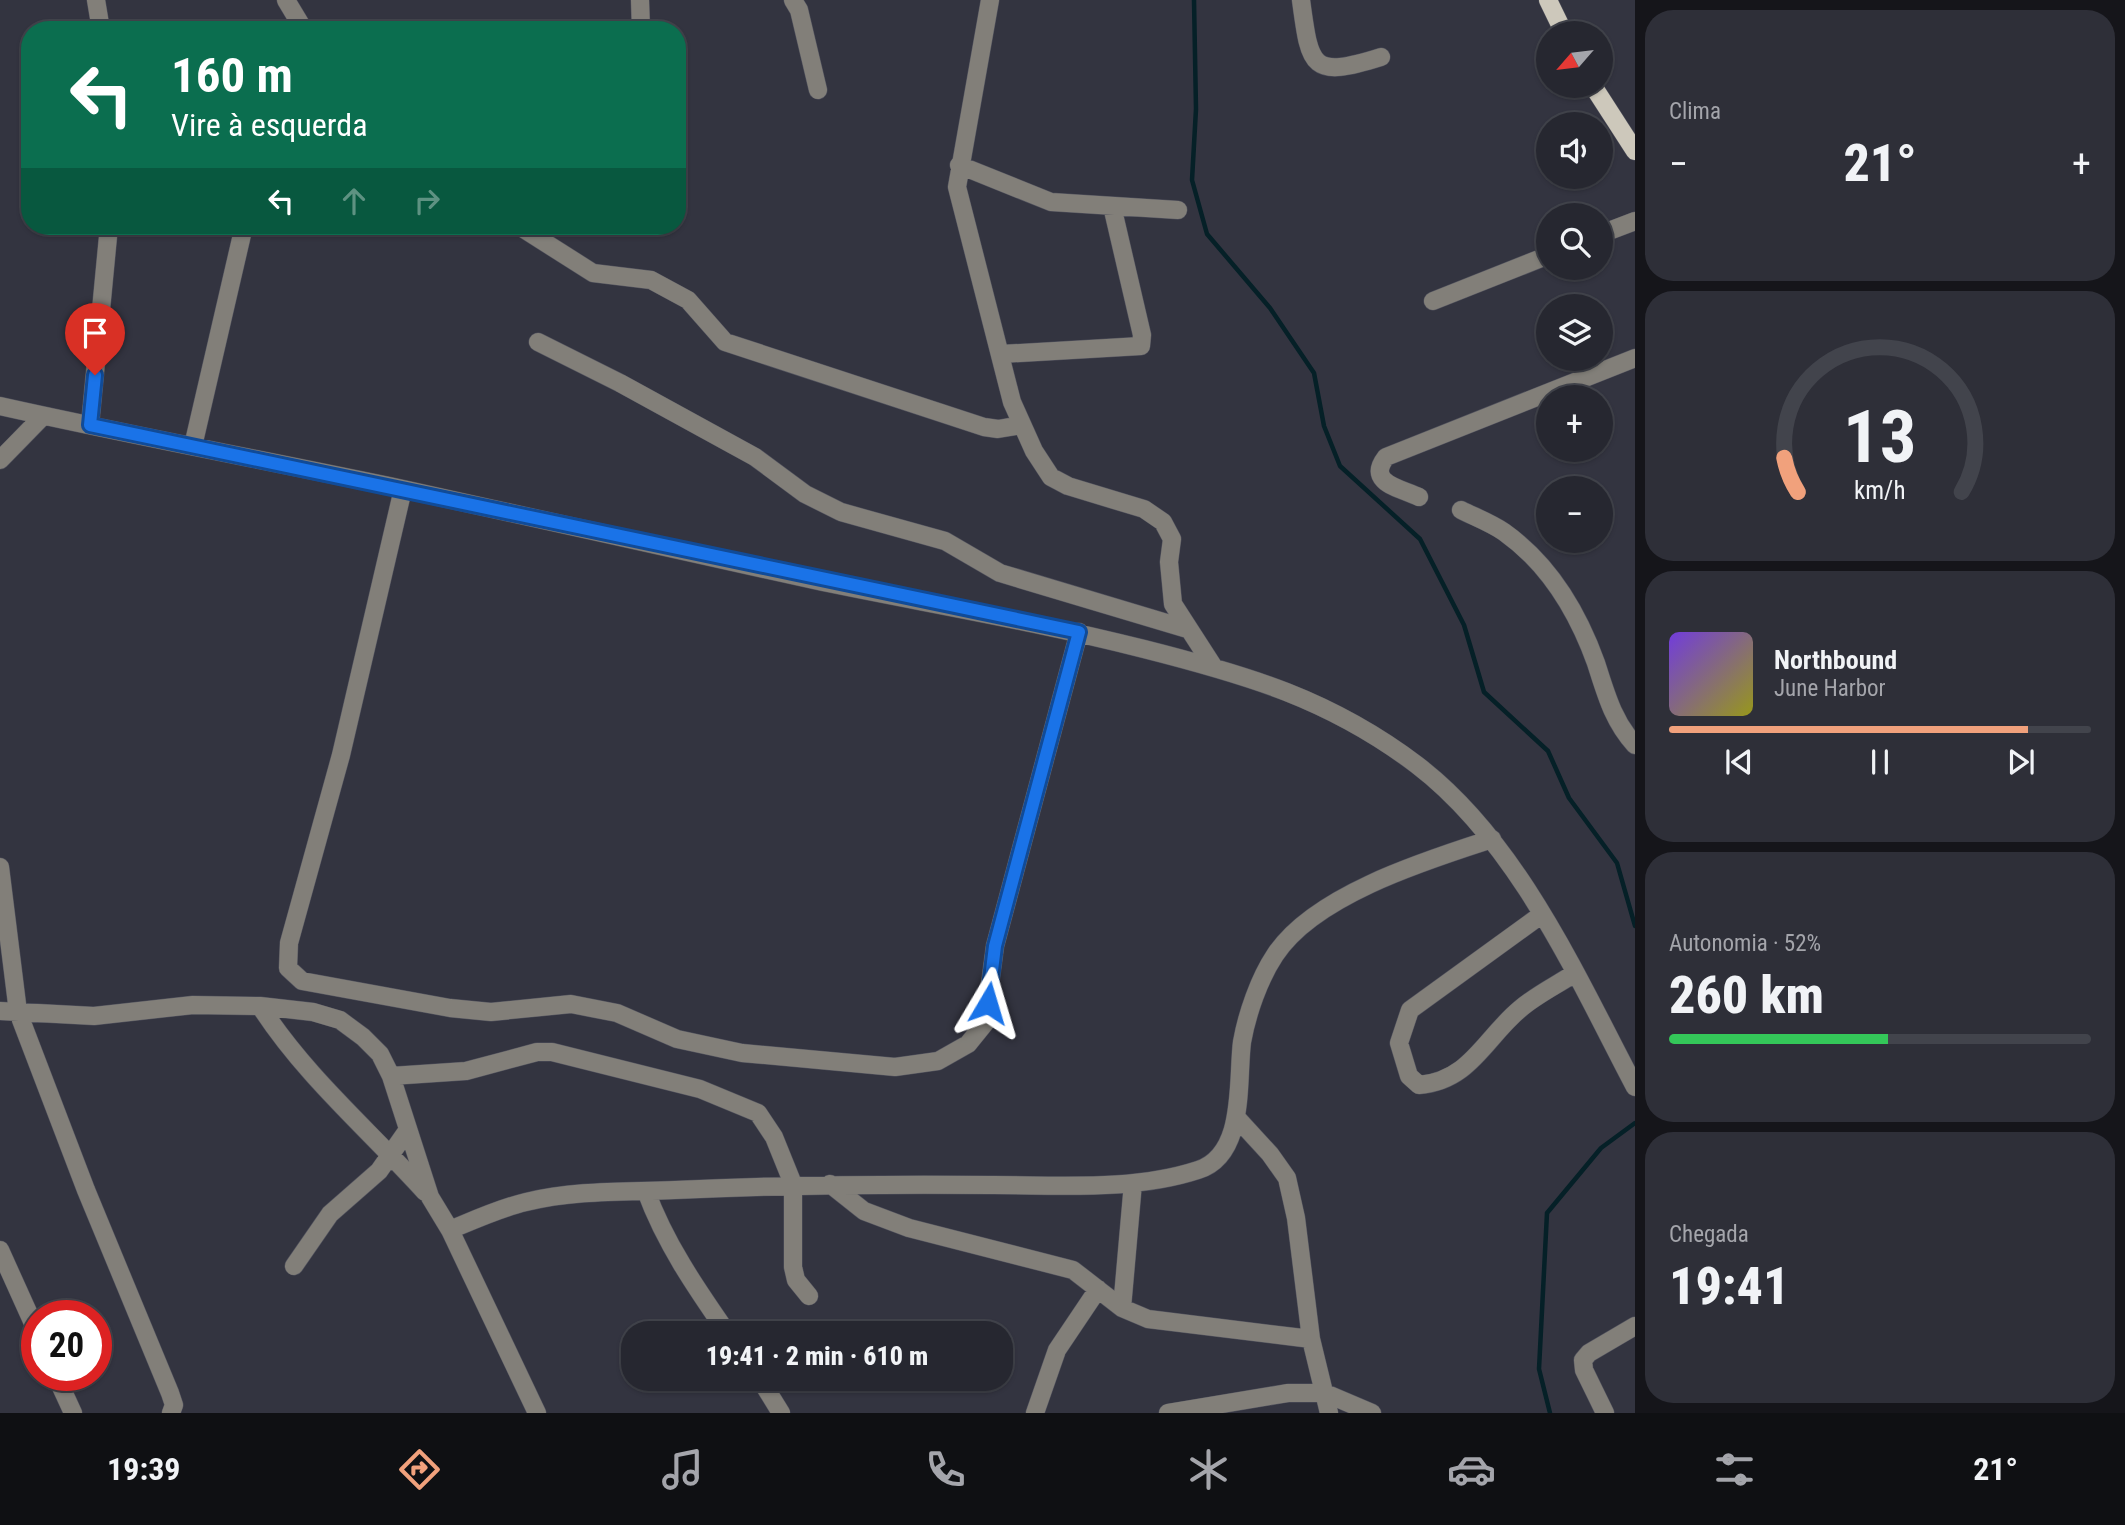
<!DOCTYPE html>
<html lang="pt">
<meta charset="utf-8">
<style>
body{margin:0;font-family:"Roboto Condensed",sans-serif;background:#2e2f38;color:#f1f3f6;height:100vh;display:flex;flex-direction:column;font-size:26px;white-space:nowrap}
*{box-sizing:border-box;margin:0}
p{font-size:23px;color:#a4a5ab}
.icon{flex:none;width:38px;height:38px;fill:none;stroke:currentColor;stroke-width:2;stroke-linecap:round;stroke-linejoin:round}
.map{position:relative;flex:1;overflow:hidden}
.panel{display:flex;flex-direction:column;gap:10px;padding:10px;background:#15151a;width:490px}
.panel>*{flex:none}
.hud{position:absolute;left:21px;top:21px;width:665px;height:214px;border-radius:28px;box-shadow:0 2px 5px #0004,0 0 0 2px #42444c;background:#0b6e4f;color:#fff;overflow:hidden}
.needle{width:46px;rotate:242deg}
.buttons{position:absolute;left:1536px;top:21px;display:grid;gap:14px}
.buttons a{display:grid;place-items:center;width:77px;height:77px;border-radius:50%;background:#262730;box-shadow:0 2px 5px #0004,0 0 0 2px #42444c;font-size:35px}
.speed{position:absolute;left:21px;top:1300px;display:flex;gap:14px;font-size:35px;font-weight:700;text-align:center}
.speed>*{display:grid;place-content:center;width:91px;height:91px;border-radius:50%;background:#262730;box-shadow:0 2px 5px #0004,0 0 0 2px #42444c;line-height:1}
.speed .limit{border:10px solid #d22;background:#fff;color:#111}
.pin{position:absolute;display:grid;place-items:center;width:60px;height:60px;color:#fff;margin:-72px -30px;border-radius:50% 50% 50% 0;rotate:-45deg;box-shadow:0 0 7px #0007}
.pin .icon{rotate:45deg}
.me{position:absolute;width:77px;margin:-38px;rotate:7deg;stroke-linejoin:round;filter:drop-shadow(0 0 5px #0008)}
.turn{display:flex;align-items:center;gap:24px;height:147px;padding:0 35px;font-size:32px}
.turn .icon{width:91px;height:91px;stroke-width:2.5}
.turn b{display:block;font-size:49px;line-height:60px}
.lanes{display:flex;align-items:center;height:66px;padding:0 35px;background:#0003;justify-content:center;gap:35px;direction:ltr}
.lanes .off{opacity:.35}
.big{font-size:52px;font-weight:800;line-height:1.1}
.panel .card{flex:1;display:flex;flex-direction:column;justify-content:center;gap:10px;min-width:0;padding:0 24px;border-radius:28px;background:#2e2f38}
.panel .dial{align-items:center;gap:0}
.dial svg{height:182px;overflow:visible;fill:none;stroke:#42444c;stroke-width:7;stroke-linecap:round;text-anchor:middle}
.dial text{fill:#f1f3f6;stroke:none}
.song{display:flex;align-items:center;gap:21px}
.cover{width:84px;height:84px;border-radius:10px;background:linear-gradient(135deg,hsl(260 70% 55%),hsl(60 70% 35%))}
.played{height:7px;border-radius:4px;background:linear-gradient(90deg,#f1a17c 85%,#42444c 85%)}
.keys{display:flex;justify-content:space-around;direction:ltr}
.heat{display:flex;justify-content:space-between;align-items:center;font-size:38px;direction:ltr}
.charge{height:10px;border-radius:5px;background:linear-gradient(90deg,#34c759 52%,#42444c 0)}
.trip{position:absolute;left:621px;top:1321px;width:392px;height:70px;border-radius:28px;background:#262730;box-shadow:0 2px 5px #0004,0 0 0 2px #42444c;font-weight:800;line-height:70px;text-align:center}
.menu{display:flex;height:112px;justify-content:space-around;align-items:center;background:#0f1013;color:#a4a5ab}
.menu .icon{width:49px;height:49px}
.menu .selected{color:#f1a17c}
.menu b{font-size:32px;color:#f1f3f6}
main{display:flex;flex:1;min-height:0}
.map>svg:first-child{display:block}
.lines{fill:none;stroke-linecap:round;stroke-linejoin:round}
.stream{stroke:#052027;stroke-width:4.5}
.minor-casing{stroke:#52535e;stroke-width:19}
.major-casing{stroke:#52535e;stroke-width:19}
.minor{stroke:#827f79;stroke-width:18}
.major{stroke:#cdc8bb;stroke-width:18}
.route-casing{stroke:#114b97;stroke-width:18}
.route{stroke:#1a73e8;stroke-width:12}
</style>
<main>
<div class="map">
<svg width="1635" height="1413" viewBox="0 0 1635 1413">
<rect width="100%" height="100%" fill="#333440"/>
<g class="lines">
<path class="stream" d="M1194 0 1196 109 1192 180 1207 234 1270 308 1314 373 1324 426 1340 466 1420 539 1464 625 1484 692 1548 751 1569 798 1617 863 1635 926
M1550 1413 1539 1369 1547 1213 1601 1148 1635 1123"/>
<g class="minor-casing">
<path id="minor" d="M96 0 101 30
M286 0 304 30
M640 0 641 30
M793 0 799 10 818 90
M990 0 957 187 1012 402 1034 451 1051 477 1068 486 1144 509 1163 522 1172 539 1169 562 1173 604 1213 666
M1301 0C1310 68 1311 79 1381 57
M959 165 1051 202 1178 210
M519 226 593 273 651 280 688 300 725 342 984 427 998 429 1021 425
M1601 234 1635 221
M1433 301 1549 255
M538 342 620 383 755 457 805 494 841 512 945 541 1000 573 1187 629
M1001 354 1141 346 1142 335 1112 206
M0 406C134 436 269 461 403 489 543 519 683 552 823 582 930 604 1038 622 1144 649 1247 675 1330 699 1417 765 1518 842 1577 977 1635 1087
M90 425 109 226
M193 446 244 226
M0 460 43 416
M403 489 341 755 289 943 288 968 302 981 450 1008 491 1012 571 1004 617 1013 677 1039 742 1053 895 1067 938 1061 968 1044 985 1023 995 946 1079 632
M1419 497C1400 488 1366 483 1386 457L1635 358
M1461 510C1475 517 1491 523 1504 532 1549 564 1578 613 1596 663 1606 694 1613 721 1635 745
M0 867 18 1012 86 1190 170 1393 174 1405 171 1413
M1541 915 1410 1010 1399 1043 1409 1076 1419 1085C1470 1081 1485 1038 1520 1009 1536 995 1557 985 1575 973
M260 1006C305 1076 369 1130 425 1192
M0 1011 94 1016 193 1005 260 1006 313 1012 340 1020 363 1037 380 1054 391 1076 430 1197 450 1230 537 1413
M391 1076 466 1071 537 1052H552L700 1089 758 1113 774 1137 793 1184V1267L796 1280 809 1296
M1236 1117 1270 1154 1287 1178 1296 1218 1311 1339 1329 1413
M830 1184 864 1211 909 1228 1073 1270 1122 1308 1148 1319 1311 1339
M646 1191C665 1243 696 1288 728 1334
M450 1230C474 1220 500 1208 526 1202 575 1190 624 1192 675 1190 781 1185 887 1184 993 1185 1060 1185 1134 1191 1198 1170 1246 1155 1237 1081 1242 1042 1247 1014 1259 979 1275 955 1314 895 1427 860 1492 839
M0 1250 37 1332
M294 1266 330 1214 379 1171 407 1131
M1122 1308 1133 1183
M56 1376 73 1413
M760 1379 781 1413
M1035 1413 1057 1350 1098 1289
M1168 1413 1288 1393H1325L1372 1413
M1605 1413 1584 1370 1583 1360 1589 1353 1635 1326"/>
</g>
<g class="major-casing">
<path id="major" d="M1548 0 1564 33
M1593 86 1635 151"/>
</g>
<use href="#minor" class="minor"/>
<use href="#major" class="major"/>
</g>
<g class="lines">
<g class="route-casing">
<path id="route" d="M95 375 90 425C420 493 749 566 1079 632L995 946 988 1003"/>
</g>
<use href="#route" class="route"/>
</g>
</svg>
<div class="buttons">
<a><svg class="needle" viewBox="-14 -14 28 28"><path d="M0-13l5 13h-10z" fill="#e53935"/><path d="M0 13l5-13h-10z" fill="#a4a5ab"/></svg></a>
<a><svg class="icon" aria-label="sound" viewBox="0 0 24 24"><path d="M4 9h4l5-4v14l-5-4H4zM17 9q2 3 0 6"/></svg></a>
<a><svg class="icon" aria-label="search" viewBox="0 0 24 24"><circle cx="10" cy="10" r="6"/><path d="M15 15l6 6"/></svg></a>
<a><svg class="icon" aria-label="layers" viewBox="0 0 24 24"><path d="M12 4l9 5-9 5-9-5zM3 14l9 5 9-5"/></svg></a>
<a>+</a>
<a>−</a>
</div>
<div class="speed"><div class="limit">20</div></div>
<div class="pin" style="left:95px;top:375px;background:#d93025"><svg class="icon" aria-label="arrive" viewBox="0 0 24 24"><path d="M6 21V4h12l-3 4 3 4H6"/></svg></div>
<svg class="me" style="left:988px;top:1003px" viewBox="-20 -20 40 40"><path d="M0-17L14 15 0 8-14 15z" fill="#1a73e8" stroke="#fff" stroke-width="4"/></svg>
<div class="trip">19:41 · 2 min · 610 m</div>
<div class="hud">
<div class="turn"><svg class="icon" aria-label="left" viewBox="0 0 24 24"><path d="M17 20v-9H6M10 6l-5 5 5 5"/></svg><div><b>160 m</b>Vire à esquerda</div></div>
<div class="lanes"><svg class="icon" aria-label="left" viewBox="0 0 24 24"><path d="M17 20v-9H6M10 6l-5 5 5 5"/></svg><svg class="icon off" aria-label="ahead" viewBox="0 0 24 24"><path d="M12 20V5M6 11l6-6 6 6"/></svg><svg class="icon off" aria-label="right" viewBox="0 0 24 24"><path d="M7 20v-9h11M14 6l5 5-5 5"/></svg></div>
</div>
</div>
<section class="panel">
<div class="card"><p>Clima</p>
<div class="heat"><a>−</a><b class="big">21°</b><a>+</a></div>
</div>
<div class="card dial"><svg viewBox="0 0 100 80">
<path d="M14 69A42 42 0 1 1 86 69"/>
<path d="M14 69A42 42 0 0 1 8 54" stroke="#f1a17c"/>
<text x="50" y="56" font-size="32" font-weight="700">13</text>
<text x="50" y="72" font-size="11">km/h</text>
</svg></div>
<div class="card">
<div class="song"><i class="cover"></i><div><b>Northbound</b><p>June Harbor</p></div></div>
<div class="played"></div>
<div class="keys"><svg class="icon" aria-label="previous" viewBox="0 0 24 24"><path d="M18 5L8 12l10 7zM5 5v14"/></svg><svg class="icon" aria-label="pause" viewBox="0 0 24 24"><path d="M8 5v14M16 5v14"/></svg><svg class="icon" aria-label="next" viewBox="0 0 24 24"><path d="M6 5l10 7-10 7zM19 5v14"/></svg></div>
</div>
<div class="card"><p>Autonomia · 52%</p><b class="big">260 km</b><div class="charge"></div></div>
<div class="card"><p>Chegada</p><b class="big">19:41</b></div>
</section>
</main>
<nav class="menu">
<b>19:39</b>
<svg class="icon selected" aria-label="directions" viewBox="0 0 24 24"><path d="M12 3l9 9-9 9-9-9zM9 14v-3h6M13 9l2 2-2 2"/></svg>
<svg class="icon" aria-label="music" viewBox="0 0 24 24"><path d="M9 18V5l10-2v13"/><circle cx="6" cy="18" r="3"/><circle cx="16" cy="16" r="3"/></svg>
<svg class="icon" aria-label="phone" viewBox="0 0 24 24"><path d="M5 4h4l2 5-3 2q2 4 5 5l2-3 5 2v4C11 20 4 13 5 4z"/></svg>
<svg class="icon" aria-label="climate" viewBox="0 0 24 24"><path d="M12 3v18M4 7l16 10M4 17L20 7"/></svg>
<svg class="icon" aria-label="car" viewBox="0 0 24 24"><path d="M5 17H2v-5l4-1 3-4h7l3 4 3 1v5h-3M9 17h6M6 11h13"/><circle cx="7" cy="17" r="2"/><circle cx="17" cy="17" r="2"/></svg>
<svg class="icon" aria-label="filters" viewBox="0 0 24 24"><path d="M4 7h16M4 17h16"/><circle cx="9" cy="7" r="2"/><circle cx="15" cy="17" r="2"/></svg>
<b>21°</b>
</nav>
